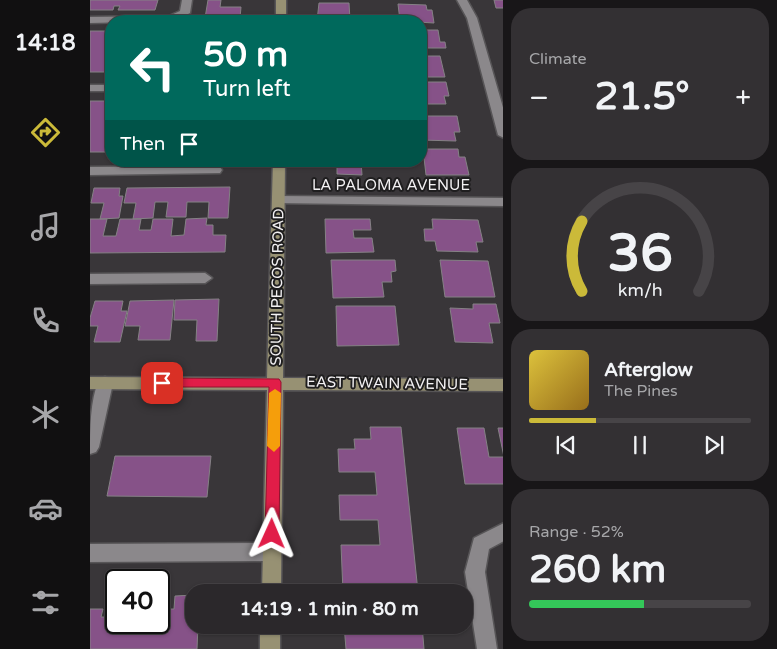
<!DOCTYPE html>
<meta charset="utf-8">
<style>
body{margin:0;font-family:"Varela Round",sans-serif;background:#333033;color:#f1f3f6;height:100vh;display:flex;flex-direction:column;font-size:19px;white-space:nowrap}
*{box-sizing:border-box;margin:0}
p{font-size:16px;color:#a6a6a9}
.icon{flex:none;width:28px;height:28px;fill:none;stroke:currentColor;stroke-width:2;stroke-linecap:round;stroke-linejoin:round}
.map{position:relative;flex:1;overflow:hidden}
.details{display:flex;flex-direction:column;gap:8px;padding:8px;background:#181618;width:274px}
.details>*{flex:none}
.guide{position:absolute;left:15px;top:15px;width:322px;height:152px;border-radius:20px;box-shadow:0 1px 4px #0004,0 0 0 1px #474447;background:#00695c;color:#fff;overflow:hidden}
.speed{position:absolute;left:15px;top:569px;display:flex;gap:10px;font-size:25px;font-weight:700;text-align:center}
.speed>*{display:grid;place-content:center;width:65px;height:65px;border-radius:50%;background:#2b282b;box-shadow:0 1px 4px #0004,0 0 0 1px #474447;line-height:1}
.speed .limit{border:2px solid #111;border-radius:8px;background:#fff;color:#111}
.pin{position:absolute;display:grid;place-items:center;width:42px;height:42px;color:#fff;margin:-21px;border-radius:10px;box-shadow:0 2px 8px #0006}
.me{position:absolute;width:55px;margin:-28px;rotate:1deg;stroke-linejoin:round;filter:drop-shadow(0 0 4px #0008)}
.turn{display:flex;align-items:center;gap:18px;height:105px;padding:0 15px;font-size:22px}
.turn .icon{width:65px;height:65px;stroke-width:2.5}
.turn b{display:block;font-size:35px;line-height:42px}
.then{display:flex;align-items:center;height:48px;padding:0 15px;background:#0003;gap:10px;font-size:19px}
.big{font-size:38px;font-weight:800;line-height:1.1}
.details .card{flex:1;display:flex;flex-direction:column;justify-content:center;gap:8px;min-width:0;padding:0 18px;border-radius:20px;background:#333033}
.details .dial{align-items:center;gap:0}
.dial svg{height:130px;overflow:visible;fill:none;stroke:#474447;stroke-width:7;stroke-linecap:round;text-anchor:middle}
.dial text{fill:#f1f3f6;stroke:none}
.song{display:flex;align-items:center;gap:15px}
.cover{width:60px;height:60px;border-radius:8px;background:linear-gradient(135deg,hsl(50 70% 55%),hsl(40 70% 35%))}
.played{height:5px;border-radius:2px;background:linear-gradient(90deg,#cbba39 30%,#474447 30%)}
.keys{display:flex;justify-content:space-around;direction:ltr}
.heat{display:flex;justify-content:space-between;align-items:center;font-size:28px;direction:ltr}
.charge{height:8px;border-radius:4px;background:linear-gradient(90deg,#34c759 52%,#474447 0)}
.trip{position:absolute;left:95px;top:584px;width:288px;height:50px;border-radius:20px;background:#2b282b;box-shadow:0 1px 4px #0004,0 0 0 1px #474447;font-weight:800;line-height:50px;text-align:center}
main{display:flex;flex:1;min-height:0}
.tabs{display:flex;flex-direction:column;width:90px;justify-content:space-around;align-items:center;background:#111011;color:#a6a6a9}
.tabs .icon{width:35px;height:35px}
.tabs .current{color:#cbba39}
.tabs b{font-size:22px;color:#f1f3f6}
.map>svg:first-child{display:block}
.building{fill:#865288;stroke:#858185}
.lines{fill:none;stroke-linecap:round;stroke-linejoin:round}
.street-casing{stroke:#575557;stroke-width:3}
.secondary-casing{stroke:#575557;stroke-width:3}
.street{fill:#8b888b;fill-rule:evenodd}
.secondary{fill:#979173;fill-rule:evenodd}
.route{fill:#e11d48;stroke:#92132f}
.slow{fill:#f59e0b}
.labels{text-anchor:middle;stroke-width:4;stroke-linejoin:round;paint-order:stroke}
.street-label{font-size:15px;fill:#f3f1f3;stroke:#1f1e1f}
</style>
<main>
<nav class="tabs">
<b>14:18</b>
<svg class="icon current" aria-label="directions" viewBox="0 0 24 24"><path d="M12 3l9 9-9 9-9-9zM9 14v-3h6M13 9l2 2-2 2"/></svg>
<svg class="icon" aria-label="music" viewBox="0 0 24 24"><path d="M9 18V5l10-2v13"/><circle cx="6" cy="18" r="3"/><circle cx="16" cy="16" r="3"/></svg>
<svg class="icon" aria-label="phone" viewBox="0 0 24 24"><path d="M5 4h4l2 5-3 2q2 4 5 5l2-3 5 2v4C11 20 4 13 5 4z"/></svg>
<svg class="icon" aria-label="climate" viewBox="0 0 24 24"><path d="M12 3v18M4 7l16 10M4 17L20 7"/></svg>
<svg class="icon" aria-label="car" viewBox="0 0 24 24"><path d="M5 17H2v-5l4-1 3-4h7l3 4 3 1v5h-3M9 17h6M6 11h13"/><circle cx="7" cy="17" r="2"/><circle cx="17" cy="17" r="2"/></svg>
<svg class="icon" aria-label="filters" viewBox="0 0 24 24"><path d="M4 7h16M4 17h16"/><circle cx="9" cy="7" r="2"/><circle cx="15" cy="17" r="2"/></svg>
</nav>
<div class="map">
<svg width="414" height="649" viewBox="0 0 414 649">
<rect width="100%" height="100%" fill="#393639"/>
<path class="building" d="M0 0H68L65 10H28L30 6H24L23 10H0Z
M118 0H131L130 7H151L150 18H115Z
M404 0H414V8H406Z
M229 3H259L260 20 227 21Z
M308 4 336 5 337 10H342L344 23 310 21Z
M331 30H348L350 42H355L356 48H331Z
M0 31H21V72H0Z
M331 56H350L355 77H331Z
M331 82H356L359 96H354L356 104H331Z
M0 101H21V152H0Z
M331 116H367L370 132H364L366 141 331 140Z
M333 149H368L369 157H375L379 175H336Z
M247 161H271L272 175 247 174Z
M140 187 138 218H118L119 202H97L96 217H76L78 202H65L63 218 43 219 46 203H34L37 188Z
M4 188H30L29 196H33L29 218 10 219 14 203H1Z
M117 218 116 225H123V235H136L135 252 0 253V219H17L13 236H26L30 219H51L49 230H61L63 219H83L81 236 94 235 96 219Z
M235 219H280L281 230H263L264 238H282L284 252 236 253Z
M342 219 388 220 393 242H386L388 252 347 251 345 241H335L334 229H343Z
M241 260H305L306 271 301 272 302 282H292L294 297 243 298Z
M350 260 398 261 405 297H355Z
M129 299 127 341H106L107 320H84L85 300Z
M84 300 80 340H48L50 326H35L40 301Z
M5 301H33L31 311H37L30 342H4L8 326H0V318Z
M383 304H406L410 323H399L403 343 365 342 360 308 383 309Z
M246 306H305L309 345 247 346Z
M280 427H311L328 592H253L251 545H290L288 520H250L249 495H287L285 472H249L248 449H265L264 439H281Z
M367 428H394L399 457H414V484H375Z
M408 428H414V457Z
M25 456H121L117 497 17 496Z
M104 595V625H108L107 649H0V609H13L11 617H26V622H69V609H84L85 596Z
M254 625H332L334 649H256Z"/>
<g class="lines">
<g class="street-casing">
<path id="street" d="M92 0H102L100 13 84 21 0 23V17L79 16 90 11Z
M367 0H377L387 18 414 111V138L408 135 377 18Z
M0 85H21V91H0Z
M126 166 130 167 132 170 130 173 0 175V167Z
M189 196 414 198V206L184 203 183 200 184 197Z
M115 273 122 278 115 283 0 284V274Z
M15 377 21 379 23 383 9 447 6 452 0 454C0 429 0 401 9 379Z
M414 523V541L399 549 395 572 407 649H387L375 572 384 538Z
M182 543 189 546 191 552 189 558 182 561 0 562V544Z"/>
</g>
<g class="secondary-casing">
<path id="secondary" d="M186 0H196V21H186Z
M183 161H195L193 378 414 379V391L193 390 191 592H172L177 390 0 389V377L177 378Z
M170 625H190V649H170Z"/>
</g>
<use href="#street" class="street"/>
<use href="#secondary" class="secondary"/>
</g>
<path class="route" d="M72 378 189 379 191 382 189 534 187 538 182 540 177 538 175 534 179 387H72L66 383Z"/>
<path class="slow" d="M185 389 191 393 190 446 184 452 177 446 179 393Z"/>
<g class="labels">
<g class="street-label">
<text x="301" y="190">LA PALOMA AVENUE</text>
<text transform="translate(187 287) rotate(-89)" y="5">SOUTH PECOS ROAD</text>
<text transform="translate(297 383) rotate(1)" y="5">EAST TWAIN AVENUE</text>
</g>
</g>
</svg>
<div class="speed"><div class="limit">40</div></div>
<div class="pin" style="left:72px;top:383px;background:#d93025"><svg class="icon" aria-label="arrive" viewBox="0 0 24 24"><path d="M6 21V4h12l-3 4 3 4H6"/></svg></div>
<svg class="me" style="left:182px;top:534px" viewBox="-20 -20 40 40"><path d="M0-17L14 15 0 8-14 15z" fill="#e11d48" stroke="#fff" stroke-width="4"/></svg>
<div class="trip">14:19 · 1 min · 80 m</div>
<div class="guide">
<div class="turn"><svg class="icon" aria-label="left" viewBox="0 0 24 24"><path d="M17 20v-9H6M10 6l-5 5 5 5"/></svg><div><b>50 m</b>Turn left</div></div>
<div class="then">Then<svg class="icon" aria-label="arrive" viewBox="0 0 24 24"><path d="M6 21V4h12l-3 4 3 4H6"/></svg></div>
</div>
</div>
<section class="details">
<div class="card"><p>Climate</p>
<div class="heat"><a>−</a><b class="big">21.5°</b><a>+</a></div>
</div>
<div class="card dial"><svg viewBox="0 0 100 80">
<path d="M14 69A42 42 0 1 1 86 69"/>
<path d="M14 69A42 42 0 0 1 14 26" stroke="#cbba39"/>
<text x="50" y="56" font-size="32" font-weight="700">36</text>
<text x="50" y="72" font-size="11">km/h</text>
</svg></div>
<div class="card">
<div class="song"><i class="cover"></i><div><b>Afterglow</b><p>The Pines</p></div></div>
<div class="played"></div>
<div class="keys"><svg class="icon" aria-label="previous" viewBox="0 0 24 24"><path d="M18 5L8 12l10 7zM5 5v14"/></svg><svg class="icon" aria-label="pause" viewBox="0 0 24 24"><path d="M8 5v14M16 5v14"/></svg><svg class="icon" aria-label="next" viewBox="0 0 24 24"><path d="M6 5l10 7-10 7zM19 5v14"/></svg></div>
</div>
<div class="card"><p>Range · 52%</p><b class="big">260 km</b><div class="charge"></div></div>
</section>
</main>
